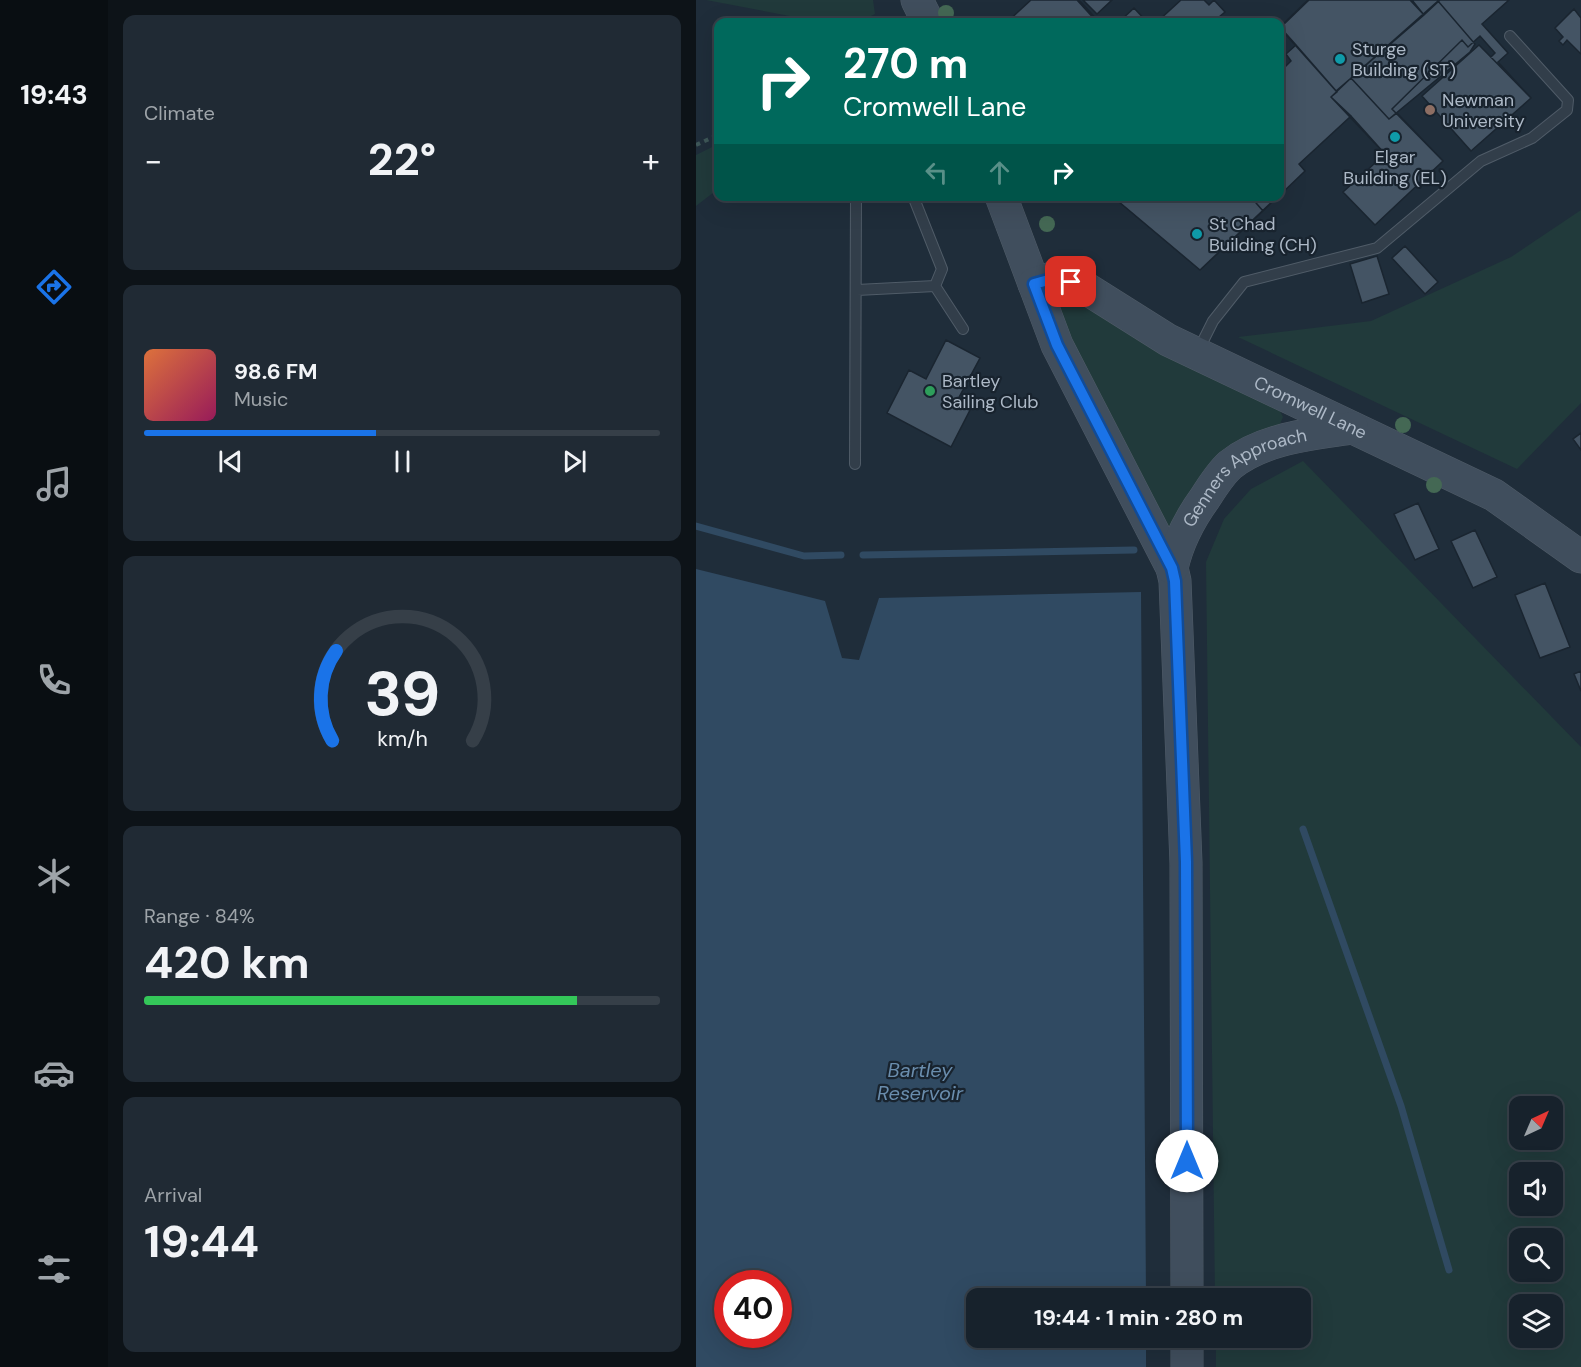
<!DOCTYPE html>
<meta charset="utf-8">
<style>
body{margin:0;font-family:"DM Sans",sans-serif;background:#202a34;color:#f1f3f6;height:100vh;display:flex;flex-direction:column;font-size:22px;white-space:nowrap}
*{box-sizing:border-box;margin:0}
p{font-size:20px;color:#9ea4a9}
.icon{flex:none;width:33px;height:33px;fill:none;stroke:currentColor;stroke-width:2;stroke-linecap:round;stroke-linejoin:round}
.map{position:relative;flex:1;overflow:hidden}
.side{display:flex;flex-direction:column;gap:15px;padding:15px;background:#0d1318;width:588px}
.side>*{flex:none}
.top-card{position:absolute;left:18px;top:18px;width:570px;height:183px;border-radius:12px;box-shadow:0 6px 24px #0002,0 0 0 2px #363f48;background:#00695c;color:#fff;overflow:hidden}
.needle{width:39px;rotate:44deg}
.tools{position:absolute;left:813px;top:1096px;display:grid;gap:12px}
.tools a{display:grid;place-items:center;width:54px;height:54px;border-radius:12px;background:#17222c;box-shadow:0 6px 24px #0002,0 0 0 2px #363f48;font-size:30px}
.speed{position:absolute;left:18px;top:1270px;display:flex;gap:12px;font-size:30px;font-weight:700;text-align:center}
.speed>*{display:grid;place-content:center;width:78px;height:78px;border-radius:50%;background:#17222c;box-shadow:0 6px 24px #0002,0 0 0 2px #363f48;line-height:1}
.speed .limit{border:9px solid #d22;background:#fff;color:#111}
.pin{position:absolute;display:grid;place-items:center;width:51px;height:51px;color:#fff;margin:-26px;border-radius:12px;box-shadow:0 3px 9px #0006}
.me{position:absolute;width:66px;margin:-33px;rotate:0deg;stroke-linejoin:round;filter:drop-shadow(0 0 4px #0008)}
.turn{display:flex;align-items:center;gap:21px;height:126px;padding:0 30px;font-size:27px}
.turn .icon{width:78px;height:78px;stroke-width:2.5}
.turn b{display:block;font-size:42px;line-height:51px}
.lanes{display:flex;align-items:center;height:57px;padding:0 30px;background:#0003;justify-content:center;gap:30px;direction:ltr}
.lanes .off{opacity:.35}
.big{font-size:45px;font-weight:700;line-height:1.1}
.side .widget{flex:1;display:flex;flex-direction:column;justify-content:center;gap:9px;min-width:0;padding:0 21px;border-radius:12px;background:#202a34}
.side .dial{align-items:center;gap:0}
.dial svg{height:156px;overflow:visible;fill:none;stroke:#363f48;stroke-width:7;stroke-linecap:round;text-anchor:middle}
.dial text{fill:#f1f3f6;stroke:none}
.song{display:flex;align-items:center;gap:18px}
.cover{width:72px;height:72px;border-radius:9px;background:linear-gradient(135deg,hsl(20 70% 55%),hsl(330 70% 35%))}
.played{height:6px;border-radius:3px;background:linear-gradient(90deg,#1a73e8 45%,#363f48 45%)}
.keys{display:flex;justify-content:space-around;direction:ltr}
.heat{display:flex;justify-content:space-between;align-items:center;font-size:33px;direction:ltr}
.charge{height:9px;border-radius:4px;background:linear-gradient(90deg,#34c759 84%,#363f48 0)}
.trip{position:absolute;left:270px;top:1288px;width:345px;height:60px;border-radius:12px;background:#17222c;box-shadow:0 6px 24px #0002,0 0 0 2px #363f48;font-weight:700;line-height:60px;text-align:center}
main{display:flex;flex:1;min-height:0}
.menu{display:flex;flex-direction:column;width:108px;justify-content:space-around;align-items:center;background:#090e12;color:#9ea4a9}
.menu .icon{width:42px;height:42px}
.menu .current{color:#1a73e8}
.menu b{font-size:27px;color:#f1f3f6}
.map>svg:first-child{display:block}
.green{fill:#213a3b;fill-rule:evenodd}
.water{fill:#304a62;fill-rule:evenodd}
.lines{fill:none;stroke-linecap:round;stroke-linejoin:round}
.stream{stroke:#304a62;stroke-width:7}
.building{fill:#445464;stroke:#1a2530;stroke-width:1.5}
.lane-casing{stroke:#505c68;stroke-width:12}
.secondary-casing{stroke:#505c68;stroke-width:33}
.path{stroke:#3e5758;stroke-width:4;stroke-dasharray:4.5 4.5;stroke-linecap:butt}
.lane{stroke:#323e4a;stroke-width:10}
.secondary{stroke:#404e5d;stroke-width:32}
.tree{fill:#446854}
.route-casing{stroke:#114b97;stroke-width:15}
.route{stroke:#1a73e8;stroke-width:10}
.culture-dot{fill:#0f9aa8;stroke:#18232e;stroke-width:2}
.education-dot{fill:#8d6e63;stroke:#18232e;stroke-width:2}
.leisure-dot{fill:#2e9e5b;stroke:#18232e;stroke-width:2}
.labels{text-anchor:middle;stroke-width:4.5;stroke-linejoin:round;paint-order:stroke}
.poi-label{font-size:18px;fill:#adb9c7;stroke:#18232e;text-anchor:start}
.street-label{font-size:18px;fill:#adb9c7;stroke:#18232e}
.water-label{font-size:20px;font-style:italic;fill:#6a8dad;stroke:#18232e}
</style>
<main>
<nav class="menu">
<b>19:43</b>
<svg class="icon current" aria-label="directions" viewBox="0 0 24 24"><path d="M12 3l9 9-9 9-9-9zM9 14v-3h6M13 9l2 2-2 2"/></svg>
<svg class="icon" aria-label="music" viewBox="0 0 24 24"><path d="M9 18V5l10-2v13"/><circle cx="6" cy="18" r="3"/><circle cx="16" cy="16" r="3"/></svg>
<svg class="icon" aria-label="phone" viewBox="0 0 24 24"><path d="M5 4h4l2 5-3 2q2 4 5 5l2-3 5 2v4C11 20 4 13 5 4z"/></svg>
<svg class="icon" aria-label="climate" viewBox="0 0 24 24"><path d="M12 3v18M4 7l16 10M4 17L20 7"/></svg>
<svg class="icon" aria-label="car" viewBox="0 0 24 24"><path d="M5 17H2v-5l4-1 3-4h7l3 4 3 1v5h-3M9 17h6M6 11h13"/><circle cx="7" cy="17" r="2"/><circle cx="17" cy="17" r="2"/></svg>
<svg class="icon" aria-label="filters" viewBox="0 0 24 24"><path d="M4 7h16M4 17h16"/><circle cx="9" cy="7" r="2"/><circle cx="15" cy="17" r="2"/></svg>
</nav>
<section class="side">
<div class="widget"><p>Climate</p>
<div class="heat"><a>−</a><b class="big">22°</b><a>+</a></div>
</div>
<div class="widget">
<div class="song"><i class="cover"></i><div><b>98.6 FM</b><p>Music</p></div></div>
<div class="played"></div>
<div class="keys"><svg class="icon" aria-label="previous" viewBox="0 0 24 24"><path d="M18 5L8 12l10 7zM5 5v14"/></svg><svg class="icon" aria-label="pause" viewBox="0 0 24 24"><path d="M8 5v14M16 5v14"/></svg><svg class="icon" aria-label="next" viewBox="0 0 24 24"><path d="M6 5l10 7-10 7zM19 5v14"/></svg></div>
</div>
<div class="widget dial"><svg viewBox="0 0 100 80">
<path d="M14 69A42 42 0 1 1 86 69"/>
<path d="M14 69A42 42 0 0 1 16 23" stroke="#1a73e8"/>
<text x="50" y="56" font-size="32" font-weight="700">39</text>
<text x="50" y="72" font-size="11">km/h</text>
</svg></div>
<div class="widget"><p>Range · 84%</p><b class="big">420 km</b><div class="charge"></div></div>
<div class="widget"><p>Arrival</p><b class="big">19:44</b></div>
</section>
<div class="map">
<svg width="885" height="1367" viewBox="0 0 885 1367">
<rect width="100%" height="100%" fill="#1f2d3a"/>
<path class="green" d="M10 0H177L179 14 163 22H125Z
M22 144V189L0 206V155Z
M885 210V403L821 469 542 337 675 321 815 257Z
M378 300 582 407 587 417 582 429 468 535 369 335 362 302Z
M607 461 885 747V1367H520V1338H604V1299H519L510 562 528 519 555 489ZM824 1107H856V1140H824ZM824 1173H856V1206H824ZM824 1239H856V1272H824ZM824 1305H856V1338H824Z"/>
<path class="water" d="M0 569 129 601 146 658 163 660 183 598 445 592 450 1299H280V1338H450V1367H0ZM32 1284H82V1335H32Z"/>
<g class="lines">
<path class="stream" d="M0 526 108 556 145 555
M167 555 438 550
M607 829 705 1106 753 1270"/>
</g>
<path class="building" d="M335 0H383L403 22H311Z
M335 0H381L401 22H311Z
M387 0H416L401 14Z
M485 0H508L513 5 518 0 529 12 523 17 528 22H461Z
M485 0H508L513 5 518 0 529 12 523 17 528 22H461Z
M612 0H813L786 24 812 53 802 62 835 98 775 151 726 96 783 45 795 57 799 53 784 36 772 47 766 40 696 109 747 161 679 225 647 192 689 154 655 116 603 164 609 171 584 195V72L595 61 590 54 600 45 584 27Z
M613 0H714L728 15 640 91 584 28Z
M716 0H744L728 15Z
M742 1 779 44 774 52 693 119 655 78Z
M438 8 451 22H423Z
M438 8 451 22H423Z
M878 9 885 18V54L871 40 867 45 863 41 867 37 859 28Z
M600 45 641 92 635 97 655 116 603 164 609 171 584 195V72L595 61 590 54Z
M783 45 835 98 775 151 726 96Z
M655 78 693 119 701 113 747 161 679 225 647 192 689 154 635 97Z
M416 196H582L504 270Z
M416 196H554L567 211 504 270Z
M554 196H582L567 211Z
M709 246 742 282 729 294 696 258Z
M681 256 693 294 666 303 654 264Z
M250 340 284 358 260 403 274 410 255 447 191 413 213 370 230 379Z
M885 433V450L877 439Z
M722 503 743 549 719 560 698 514Z
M779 530 801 577 777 588 755 541Z
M849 583 874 647 844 658 819 595Z
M885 671V691L878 674Z"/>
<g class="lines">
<g class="lane-casing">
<path id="lane" d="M217 196 246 269 239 286
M161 290 239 286 267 329
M502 351 517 321 548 282 681 248 785 161 836 138 871 110 872 100 814 36
M159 464 160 196"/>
</g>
<g class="secondary-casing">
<g id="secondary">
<path d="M221 0 232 22"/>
<path d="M305 196 361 345 476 568 479 581 490 863 491 1299"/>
<path id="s1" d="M338 284 356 278 391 289 472 340 798 495 885 557"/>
<path id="s2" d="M476 568C482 541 493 520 509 498 516 487 524 474 534 465 567 438 617 434 656 428"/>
<path d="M491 1338V1367"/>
</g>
</g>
<path class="path" d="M0 145 22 135"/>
<use href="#lane" class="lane"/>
<use href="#secondary" class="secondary"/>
</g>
<g class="tree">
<circle cx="250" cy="13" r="8"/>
<circle cx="351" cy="224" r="8"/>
<circle cx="707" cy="425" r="8"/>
<circle cx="738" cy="485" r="8"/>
</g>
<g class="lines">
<g class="route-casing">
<path id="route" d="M375 282 356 279 338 284 361 345 476 568 479 581 490 862 491 1161"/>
</g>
<use href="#route" class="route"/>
</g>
<g class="culture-dot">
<circle cx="644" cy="59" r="6"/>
<circle cx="699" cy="137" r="6"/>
<circle cx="501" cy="234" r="6"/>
</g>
<circle class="education-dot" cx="734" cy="110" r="6"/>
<circle class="leisure-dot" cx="234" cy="391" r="6"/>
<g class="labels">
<g class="poi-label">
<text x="656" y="55">Sturge<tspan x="656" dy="21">Building (ST)</tspan></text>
<text x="746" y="106">Newman<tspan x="746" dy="21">University</tspan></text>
<text x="699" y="163" text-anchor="middle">Elgar<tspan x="699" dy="21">Building (EL)</tspan></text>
<text x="513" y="230">St Chad<tspan x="513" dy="21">Building (CH)</tspan></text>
<text x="246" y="387">Bartley<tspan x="246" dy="21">Sailing Club</tspan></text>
</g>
<g class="street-label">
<text dy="6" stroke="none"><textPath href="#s1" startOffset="309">Cromwell Lane</textPath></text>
<text dy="6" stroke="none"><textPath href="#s2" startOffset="124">Genners Approach</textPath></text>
</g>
<g class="water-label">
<text x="224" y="1077">Bartley<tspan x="224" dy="23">Reservoir</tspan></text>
</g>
</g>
</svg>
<div class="tools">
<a><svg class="needle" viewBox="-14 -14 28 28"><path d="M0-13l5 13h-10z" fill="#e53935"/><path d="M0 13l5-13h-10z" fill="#9ea4a9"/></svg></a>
<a><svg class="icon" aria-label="sound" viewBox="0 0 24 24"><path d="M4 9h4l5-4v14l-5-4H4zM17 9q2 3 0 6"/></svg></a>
<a><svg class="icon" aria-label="search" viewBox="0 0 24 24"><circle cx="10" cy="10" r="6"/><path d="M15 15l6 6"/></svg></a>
<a><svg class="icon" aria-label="layers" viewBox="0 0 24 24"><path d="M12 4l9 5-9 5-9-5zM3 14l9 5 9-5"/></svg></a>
</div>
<div class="speed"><div class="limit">40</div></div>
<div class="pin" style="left:375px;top:282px;background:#d93025"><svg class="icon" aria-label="arrive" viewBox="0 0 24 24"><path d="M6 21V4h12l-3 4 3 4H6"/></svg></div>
<svg class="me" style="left:491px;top:1161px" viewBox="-20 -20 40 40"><circle r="19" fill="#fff"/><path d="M0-13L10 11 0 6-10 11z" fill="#1a73e8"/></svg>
<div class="trip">19:44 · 1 min · 280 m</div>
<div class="top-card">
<div class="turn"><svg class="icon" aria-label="right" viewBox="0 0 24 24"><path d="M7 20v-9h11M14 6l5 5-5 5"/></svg><div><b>270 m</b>Cromwell Lane</div></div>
<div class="lanes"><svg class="icon off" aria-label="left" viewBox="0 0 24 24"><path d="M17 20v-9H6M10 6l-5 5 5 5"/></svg><svg class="icon off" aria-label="ahead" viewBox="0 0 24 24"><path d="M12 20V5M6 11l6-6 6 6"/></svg><svg class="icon" aria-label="right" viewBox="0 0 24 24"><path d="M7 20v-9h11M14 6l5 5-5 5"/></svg></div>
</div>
</div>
</main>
